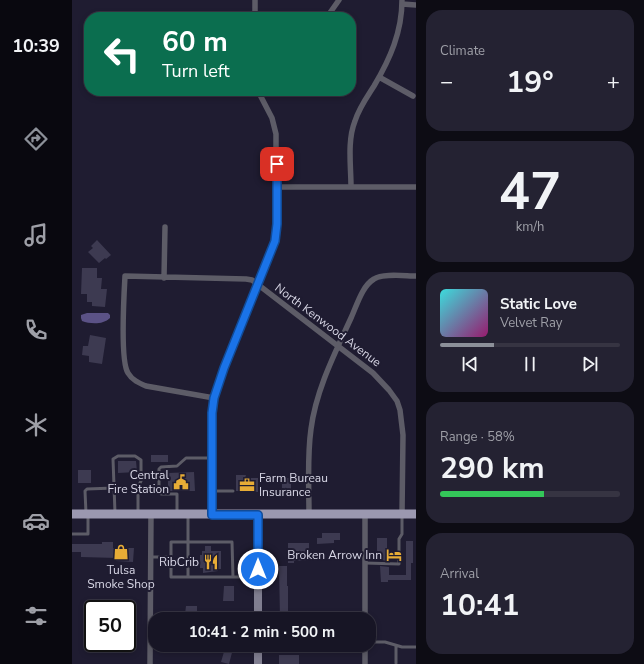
<!DOCTYPE html>
<meta charset="utf-8">
<style>
body{margin:0;font-family:"Nunito Sans",sans-serif;background:#242232;color:#f1f3f6;height:100vh;display:flex;flex-direction:column;font-size:15px;white-space:nowrap}
*{box-sizing:border-box;margin:0}
p{font-size:13px;color:#9e9fa7}
.icon{flex:none;width:22px;height:22px;fill:none;stroke:currentColor;stroke-width:2;stroke-linecap:round;stroke-linejoin:round}
.map{position:relative;flex:1;overflow:hidden}
.drawer{display:flex;flex-direction:column;gap:10px;padding:10px;background:#0d0c14;width:228px}
.drawer>*{flex:none}
.banner{position:absolute;left:12px;top:12px;width:272px;height:84px;border-radius:16px;box-shadow:0 2px 6px #0003,0 0 0 1px #363442;background:#0b6e4f;color:#fff;overflow:hidden}
.speed{position:absolute;left:12px;top:600px;display:flex;gap:8px;font-size:20px;font-weight:700;text-align:center}
.speed>*{display:grid;place-content:center;width:52px;height:52px;border-radius:50%;background:#171525;box-shadow:0 2px 6px #0003,0 0 0 1px #363442;line-height:1}
.speed .limit{border:2px solid #111;border-radius:6px;background:#fff;color:#111}
.pin{position:absolute;display:grid;place-items:center;width:34px;height:34px;color:#fff;margin:-17px;border-radius:8px;box-shadow:0 2px 6px #0006}
.me{position:absolute;width:44px;margin:-22px;rotate:0deg;stroke-linejoin:round;filter:drop-shadow(0 0 3px #0008)}
.turn{display:flex;align-items:center;gap:14px;height:84px;padding:0 12px;font-size:18px}
.turn .icon{width:52px;height:52px;stroke-width:2.5}
.turn b{display:block;font-size:28px;line-height:34px}
.big{font-size:30px;font-weight:700;line-height:1.1}
.drawer .card{flex:1;display:flex;flex-direction:column;justify-content:center;gap:6px;min-width:0;padding:0 14px;border-radius:16px;background:#242232}
.drawer .dial{align-items:center;gap:0}
.dial b{font-size:52px;line-height:1}
.song{display:flex;align-items:center;gap:12px}
.cover{width:48px;height:48px;border-radius:6px;background:linear-gradient(135deg,hsl(180 70% 55%),hsl(320 70% 35%))}
.played{height:4px;border-radius:2px;background:linear-gradient(90deg,#8c9099 30%,#363442 30%)}
.keys{display:flex;justify-content:space-around;direction:ltr}
.heat{display:flex;justify-content:space-between;align-items:center;font-size:22px;direction:ltr}
.charge{height:6px;border-radius:3px;background:linear-gradient(90deg,#34c759 58%,#363442 0)}
.trip{position:absolute;left:76px;top:612px;width:228px;height:40px;border-radius:16px;background:#171525;box-shadow:0 2px 6px #0003,0 0 0 1px #363442;font-weight:700;line-height:40px;text-align:center}
main{display:flex;flex:1;min-height:0}
.menu{display:flex;flex-direction:column;width:72px;justify-content:space-around;align-items:center;background:#09080f;color:#9e9fa7}
.menu .icon{width:28px;height:28px}
.menu .current{color:#8c9099}
.menu b{font-size:18px;color:#f1f3f6}
.map>svg:first-child{display:block}
.water{fill:#5b5286}
.building{fill:#3d3a51}
.lines{fill:none;stroke-linecap:round;stroke-linejoin:round}
.lane{stroke:#5d5c67;stroke-width:3}
.street{stroke:#5d5c67;stroke-width:5.5}
.secondary{stroke:#807e90;stroke-width:8}
.primary{stroke:#9b98b0;stroke-width:9}
.route-casing{stroke:#114b97;stroke-width:10}
.route{stroke:#1a73e8;stroke-width:7}
.labels{text-anchor:middle;stroke-width:4;stroke-linejoin:round;paint-order:stroke}
.street-label{font-size:12px;fill:#d8d7e6;stroke:#1f1c31}
.poi-label{font-size:12px;fill:#d8d7e6;stroke:#1f1c31;text-anchor:end}
</style>
<main>
<nav class="menu">
<b>10:39</b>
<svg class="icon current" aria-label="directions" viewBox="0 0 24 24"><path d="M12 3l9 9-9 9-9-9zM9 14v-3h6M13 9l2 2-2 2"/></svg>
<svg class="icon" aria-label="music" viewBox="0 0 24 24"><path d="M9 18V5l10-2v13"/><circle cx="6" cy="18" r="3"/><circle cx="16" cy="16" r="3"/></svg>
<svg class="icon" aria-label="phone" viewBox="0 0 24 24"><path d="M5 4h4l2 5-3 2q2 4 5 5l2-3 5 2v4C11 20 4 13 5 4z"/></svg>
<svg class="icon" aria-label="climate" viewBox="0 0 24 24"><path d="M12 3v18M4 7l16 10M4 17L20 7"/></svg>
<svg class="icon" aria-label="car" viewBox="0 0 24 24"><path d="M5 17H2v-5l4-1 3-4h7l3 4 3 1v5h-3M9 17h6M6 11h13"/><circle cx="7" cy="17" r="2"/><circle cx="17" cy="17" r="2"/></svg>
<svg class="icon" aria-label="filters" viewBox="0 0 24 24"><path d="M4 7h16M4 17h16"/><circle cx="9" cy="7" r="2"/><circle cx="15" cy="17" r="2"/></svg>
</nav>
<div class="map">
<svg width="344" height="664" viewBox="0 0 344 664">
<rect width="100%" height="100%" fill="#1f1c31"/>
<path class="water" d="M15 313H36L38 315V318C31 325 18 324 10 321L9 318V315Z"/>
<path class="building" d="M25 240 39 255 34 259 33 258 27 263 16 252 21 248 19 246Z
M10 268H25V278H30L29 289H35L33 307 20 306V302H15V294H9Z
M18 335 34 338 30 364 17 362V356L10 355 11 346H16Z
M79 455H96V462H79Z
M46 461H64L65 472 46 473Z
M6 470H19V483H6Z
M122 472 123 491H96V473Z
M164 475H174L173 478H186V492L164 491Z
M210 478H219V496H210Z
M250 533H268V540H262V543L245 544V538H250Z
M305 538H315V561L305 559Z
M334 541H341V563H339V580H316V582H309L308 566 317 567V575H334Z
M30 542H41V548H62L61 562 44 561 45 558 9 557V552H0V544H30Z
M216 543H237V560L222 561V563H216Z
M133 546H139V551H149V569H146V571L131 573V568H128V555H130V551H133Z
M207 566H215V586H216V619H208Z
M152 586H162V601H151Z
M114 606H125V614H113Z
M154 645H162L157 664 149 662Z
M207 655H227V664H207Z"/>
<g class="lines">
<path class="lane" d="M140 491H161
M14 513 13 491 15 489 42 488
M43 513 41 459 46 456H63L69 460V481L66 487V513
M105 513V494H89L87 491V469L89 467 105 466 114 458H140
M116 515V577H186
M0 534H16V516
M79 557H99
M293 563 327 564V539L330 534V516
M116 577H99V542H160L161 577
M297 642H313L330 647H344
M324 663V646"/>
<path class="street" d="M330 4 344 5
M183 17V0
M255 17 267 0
M307 77 341 96
M205 187H344
M279 187C279 166 275 141 283 121 287 108 295 97 302 86 318 59 330 32 330 0
M92 278 93 227
M142 398 74 386C67 383 60 380 56 373 48 361 52 294 53 276L174 279 180 280 301 373 317 390 325 401 328 410 331 435 330 514
M237 514C237 486 235 457 239 429 244 390 263 353 279 318 285 305 290 286 302 279 311 273 333 276 344 276
M140 515V424L142 398 152 368 162 342 200 247 204 234V134L200 118 186 91
M293 619V514
M78 664 79 514
M293 664V645"/>
<path class="secondary" d="M186 619V515
M186 645V664"/>
<path class="primary" d="M0 514H344"/>
</g>
<g class="lines">
<g class="route-casing">
<path id="route" d="M186 569V515H140V413L142 398 152 368 203 241 205 224V164"/>
</g>
<use href="#route" class="route"/>
</g>
<defs>
<g id="civic-bare" transform="scale(1.2)"><path d="M-.6-6.5H3V-4.5H.6V-3L4-1V1h2V6H-6V1h2V-1L-.6-3ZM-1.2 2.5V6h2.4V2.5Z" fill="#e7ac36" stroke="#1f1c31" stroke-width="2.5" paint-order="stroke"/></g>
<g id="office-bare" transform="scale(1.2)"><path d="M-6-3h4V-5.5h4V-3h4V5H-6ZM-1-4.5V-3h2v-1.5ZM-6 0V1H6V0Z" fill="#e7ac36" stroke="#1f1c31" stroke-width="2.5" paint-order="stroke"/></g>
<g id="shop-bare" transform="scale(1.2)"><path d="M-5-2.5h2.3a2.7 3.5 0 0 1 5.4 0H5L5.5 6h-11ZM-1.5-2.5h3a1.5 2.3 0 0 0-3 0Z" fill="#e7ac36" stroke="#1f1c31" stroke-width="2.5" paint-order="stroke"/></g>
<g id="hotel-bare" transform="scale(1.2)"><path d="M-6-4.5h1.5V1H6V5H4.5V3h-9V5H-6ZM-4 0a1.8 1.8 0 1 1 3.6 0ZM.5 0V-2.5h3Q6-2.5 6 0Z" fill="#e7ac36" stroke="#1f1c31" stroke-width="2.5" paint-order="stroke"/></g>
<g id="restaurant-bare" transform="scale(1.2)"><path d="M-5-6h1v4h1v-4h1v4h1v-4h1v5L-1.5 .5V6h-2V.5L-5-1ZM5-6V6H3V1.5H1.5Q1.5-4 5-6Z" fill="#e7ac36" stroke="#1f1c31" stroke-width="2.5" paint-order="stroke"/></g>
</defs>
<g fill-rule="evenodd">
<use href="#civic-bare" x="109" y="482"/>
<use href="#office-bare" x="175" y="485"/>
<use href="#shop-bare" x="49" y="552"/>
<use href="#hotel-bare" x="322" y="555"/>
<use href="#restaurant-bare" x="139" y="562"/>
</g>
<g class="labels">
<g class="street-label">
<text transform="translate(256 325) rotate(37)" y="4">North Kenwood Avenue</text>
</g>
<g class="poi-label">
<text x="97" y="479">Central<tspan x="97" dy="14">Fire Station</tspan></text>
<text x="187" y="482" text-anchor="start">Farm Bureau<tspan x="187" dy="14">Insurance</tspan></text>
<text x="310" y="559">Broken Arrow Inn</text>
<text x="127" y="566">RibCrib</text>
<text x="49" y="574" text-anchor="middle">Tulsa<tspan x="49" dy="14">Smoke Shop</tspan></text>
</g>
</g>
</svg>
<div class="speed"><div class="limit">50</div></div>
<div class="pin" style="left:205px;top:164px;background:#d93025"><svg class="icon" aria-label="arrive" viewBox="0 0 24 24"><path d="M6 21V4h12l-3 4 3 4H6"/></svg></div>
<svg class="me" style="left:186px;top:569px" viewBox="-20 -20 40 40"><circle r="17" fill="#1a73e8" stroke="#fff" stroke-width="3"/><path d="M0-11L8 9 0 5-8 9z" fill="#fff"/></svg>
<div class="trip">10:41 · 2 min · 500 m</div>
<div class="banner">
<div class="turn"><svg class="icon" aria-label="left" viewBox="0 0 24 24"><path d="M17 20v-9H6M10 6l-5 5 5 5"/></svg><div><b>60 m</b>Turn left</div></div>
</div>
</div>
<section class="drawer">
<div class="card"><p>Climate</p>
<div class="heat"><a>−</a><b class="big">19°</b><a>+</a></div>
</div>
<div class="card dial"><b>47</b><p>km/h</p></div>
<div class="card">
<div class="song"><i class="cover"></i><div><b>Static Love</b><p>Velvet Ray</p></div></div>
<div class="played"></div>
<div class="keys"><svg class="icon" aria-label="previous" viewBox="0 0 24 24"><path d="M18 5L8 12l10 7zM5 5v14"/></svg><svg class="icon" aria-label="pause" viewBox="0 0 24 24"><path d="M8 5v14M16 5v14"/></svg><svg class="icon" aria-label="next" viewBox="0 0 24 24"><path d="M6 5l10 7-10 7zM19 5v14"/></svg></div>
</div>
<div class="card"><p>Range · 58%</p><b class="big">290 km</b><div class="charge"></div></div>
<div class="card"><p>Arrival</p><b class="big">10:41</b></div>
</section>
</main>
